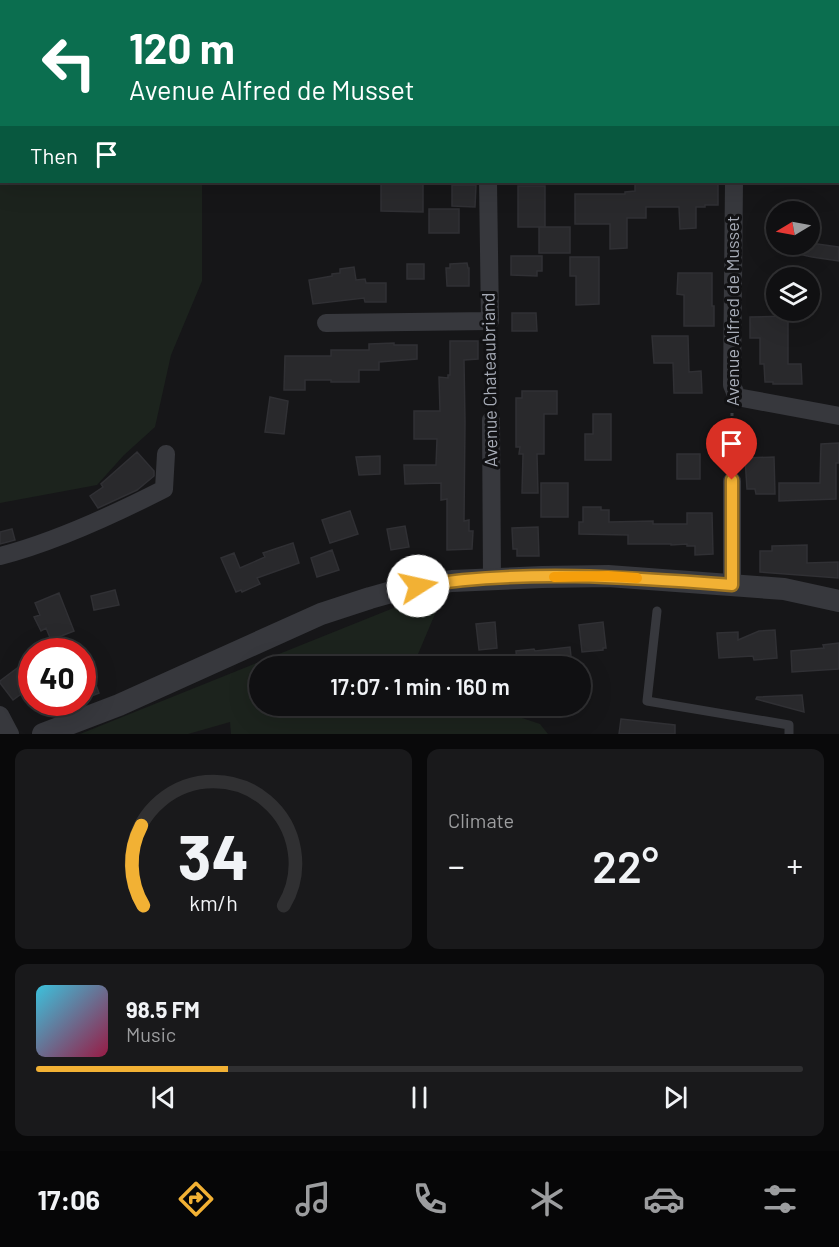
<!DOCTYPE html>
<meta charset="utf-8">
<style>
body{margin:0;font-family:Barlow,sans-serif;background:#19191b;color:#f1f3f6;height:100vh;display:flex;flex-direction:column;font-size:22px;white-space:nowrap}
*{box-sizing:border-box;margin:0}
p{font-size:20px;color:#9c9d9f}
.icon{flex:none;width:33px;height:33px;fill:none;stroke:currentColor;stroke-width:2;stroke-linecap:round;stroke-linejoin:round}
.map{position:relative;height:734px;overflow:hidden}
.panel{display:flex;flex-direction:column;gap:15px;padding:15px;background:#09090a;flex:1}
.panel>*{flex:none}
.banner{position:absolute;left:0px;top:0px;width:840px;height:183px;box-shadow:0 6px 24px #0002,0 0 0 2px #303032;background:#0b6e4f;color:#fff;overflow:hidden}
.needle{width:39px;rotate:260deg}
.tools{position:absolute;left:766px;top:201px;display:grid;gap:12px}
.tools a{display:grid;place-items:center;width:54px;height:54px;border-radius:50%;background:#101012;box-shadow:0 6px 24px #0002,0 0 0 2px #303032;font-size:30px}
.speed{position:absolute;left:18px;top:638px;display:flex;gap:12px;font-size:30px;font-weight:700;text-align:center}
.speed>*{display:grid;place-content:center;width:78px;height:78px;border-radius:50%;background:#101012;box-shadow:0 6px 24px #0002,0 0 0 2px #303032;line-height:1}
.speed .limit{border:9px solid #d22;background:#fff;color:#111}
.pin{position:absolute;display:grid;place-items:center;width:51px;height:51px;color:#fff;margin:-62px -26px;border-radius:50% 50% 50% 0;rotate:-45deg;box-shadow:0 0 6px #0007}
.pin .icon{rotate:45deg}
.me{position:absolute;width:66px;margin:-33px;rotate:80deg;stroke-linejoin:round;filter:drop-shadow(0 0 4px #0008)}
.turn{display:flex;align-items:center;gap:21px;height:126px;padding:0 30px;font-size:27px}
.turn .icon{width:78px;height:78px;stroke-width:2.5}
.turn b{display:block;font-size:42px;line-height:51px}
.then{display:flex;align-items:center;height:57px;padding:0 30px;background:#0003;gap:12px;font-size:22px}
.big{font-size:45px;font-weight:600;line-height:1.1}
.panel .widget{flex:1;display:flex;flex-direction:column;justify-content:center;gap:9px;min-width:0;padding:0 21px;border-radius:12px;background:#19191b}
.panel .dial{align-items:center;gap:0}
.dial svg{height:156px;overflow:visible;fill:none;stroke:#303032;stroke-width:7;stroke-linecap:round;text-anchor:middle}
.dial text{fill:#f1f3f6;stroke:none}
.song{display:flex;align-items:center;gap:18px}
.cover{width:72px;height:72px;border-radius:9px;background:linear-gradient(135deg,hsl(190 70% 55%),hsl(340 70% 35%))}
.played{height:6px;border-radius:3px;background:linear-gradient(90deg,#f2b134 25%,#303032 25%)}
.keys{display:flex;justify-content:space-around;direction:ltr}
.heat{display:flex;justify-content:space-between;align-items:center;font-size:33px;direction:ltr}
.panel .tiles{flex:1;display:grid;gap:15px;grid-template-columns:1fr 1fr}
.widget:last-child{grid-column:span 2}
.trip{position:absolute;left:249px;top:656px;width:342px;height:60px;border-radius:30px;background:#101012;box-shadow:0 6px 24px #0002,0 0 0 2px #303032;font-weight:600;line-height:60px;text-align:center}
.tabs{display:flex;height:96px;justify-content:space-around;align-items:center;background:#060607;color:#9c9d9f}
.tabs .icon{width:42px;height:42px}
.tabs .active{color:#f2b134}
.tabs b{font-size:27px;color:#f1f3f6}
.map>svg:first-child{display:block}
.green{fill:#1c231d}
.building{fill:#29292c;stroke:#303034;stroke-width:1.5}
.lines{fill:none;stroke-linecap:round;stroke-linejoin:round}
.path{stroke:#3d3f44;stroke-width:3;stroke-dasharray:3 4.5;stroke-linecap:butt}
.service{stroke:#37383d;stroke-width:9}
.minor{stroke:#37383d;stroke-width:18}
.tertiary{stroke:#37383d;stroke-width:22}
.route-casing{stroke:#9d7322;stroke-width:15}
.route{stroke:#f2b134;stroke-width:10}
.slow{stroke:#f59e0b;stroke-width:10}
.labels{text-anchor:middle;stroke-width:6;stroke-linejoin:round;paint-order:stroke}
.street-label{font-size:18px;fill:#a8adb8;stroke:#111113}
</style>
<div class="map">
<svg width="839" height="734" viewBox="0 0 839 734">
<rect width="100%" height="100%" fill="#161618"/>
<path class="green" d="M0 0H243V2H2L1 131 0 130Z
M0 137H2V182H202V281L171 355 155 427 124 455 97 485 0 503Z
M411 601 440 602 413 666H260V705H484L540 724 548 734H231L230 722 188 734H80Z"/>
<path class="building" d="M381 183H423V212L381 211Z
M654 183 718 184V205H705V207H696V228L680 229 679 207H646V218H627V248L610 249V224H575V194H625V192L635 191V184H654Z
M452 185H476L475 207 452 206Z
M518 186H545V227H518Z
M429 209H459V233H429Z
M539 227H570V253H539Z
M810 243 839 247V261L812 257 781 250 782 244H810Z
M511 256H542V271H537V276L511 275Z
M570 257H599V304L576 305V276H570Z
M467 263 468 268H469V286H447L446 268H450V264Z
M407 264H424V279H407Z
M354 267 356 280 365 279 366 283H386V302H365L364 298 313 304 309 280 332 276V274L340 273V269Z
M678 273H712V306H714V326H684V295L677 294Z
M512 313H536L537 331H512Z
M788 316V364H801L802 384H773V382H765L764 364H760V338H750V317Z
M652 336H688L689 372 701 371 702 393H674L673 363H654Z
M450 341H478V359L464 360 465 422 464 521 469 520V531H473L472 549 447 550V499L441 500V483L405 484 404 465H436L437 439H414V411H440L439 377 448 378V375H450Z
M394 343V345H417V359L379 362V370H359V382H331V380H305V390H284L285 356H331V350H369V344Z
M522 391H557V414H544V454H537L538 493H522L523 454H519L520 447H516V398H522Z
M270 397 288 401 284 434 265 432Z
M593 414H611V460H585V434H593Z
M839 443V463H836V499L779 501V483H820L821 444Z
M137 452 154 471V476L137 490 98 508 90 496 103 487 101 484Z
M677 454H700V479H677Z
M380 456V474L359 475 356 457Z
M774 457 775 494H756L755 489H747L745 458Z
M541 483H568V517H541Z
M583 507H601V510H609V522L653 521V524H687V513H712L713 554 695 555V546H687V544L671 545V544H628V535L579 534V522H583Z
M350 511 358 534 330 543 322 520Z
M405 526 409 547 391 550 387 529Z
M538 527 539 556H517V549H513L512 528Z
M12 529 15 540 0 544V532Z
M293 543 299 563 257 578 260 584 242 592 241 590 236 592 221 558 234 553 240 568 265 557 263 553Z
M807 545V563L838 562V578L760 572V551H772V546Z
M332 550 339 570 317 577 311 558Z
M115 590 119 605 94 610 91 596Z
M59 593 74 631 51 640 46 628 41 631 34 617 40 615 35 603Z
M495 622 497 648 479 650 476 624Z
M603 622 606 648H603V650L582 652 579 625Z
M775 630 777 658 754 660 753 656 719 658 717 633 738 632V640L759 631Z
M839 643V669L792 672 791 651 824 648 823 645Z
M570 647 572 666H517L516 651 534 649 535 651Z
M32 657V686L13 700 0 683V681Z
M93 677 99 693 82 700V681Z
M802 695 804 712 756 699 757 697Z
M621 719 675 725V734H619Z"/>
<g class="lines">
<path class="path" d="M46 0V2
M184 0V2
M237 0V2
M0 5H2
M490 338 491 403
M732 413V464"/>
<path class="service" d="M657 611 647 701 789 725V734"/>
<path class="minor" d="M486 0V2
M731 0V2
M838 164H839
M734 182 732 385 737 397 839 416
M326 323 490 321 488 182
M491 420 492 579
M732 481V585
M0 556C55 542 113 515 164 489L166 454
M0 715 10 734"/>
<path class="tertiary" d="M43 734 119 705 321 614 370 598 402 589 452 581 542 577 608 576 784 589 839 601"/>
</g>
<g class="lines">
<g class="route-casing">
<path id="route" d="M418 586C521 569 629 577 732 585V480"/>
</g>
<use href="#route" class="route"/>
<path class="slow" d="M554 577 608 576 637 578"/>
</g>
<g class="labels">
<g class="street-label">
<text transform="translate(733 311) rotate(-90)" y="6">Avenue Alfred de Musset</text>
<text transform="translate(490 380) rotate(-91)" y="6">Avenue Chateaubriand</text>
</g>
</g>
</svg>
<div class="tools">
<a><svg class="needle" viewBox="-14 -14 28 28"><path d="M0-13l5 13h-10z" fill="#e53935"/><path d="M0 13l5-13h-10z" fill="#9c9d9f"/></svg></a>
<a><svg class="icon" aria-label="layers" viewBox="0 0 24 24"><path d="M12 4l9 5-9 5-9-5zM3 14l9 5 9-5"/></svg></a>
</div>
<div class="speed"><div class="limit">40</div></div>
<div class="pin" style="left:732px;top:480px;background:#d93025"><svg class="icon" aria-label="arrive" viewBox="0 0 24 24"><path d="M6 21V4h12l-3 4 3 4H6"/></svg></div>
<svg class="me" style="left:418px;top:586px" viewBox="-20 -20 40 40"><circle r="19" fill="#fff"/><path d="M0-13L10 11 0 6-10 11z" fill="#f2b134"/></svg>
<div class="trip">17:07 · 1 min · 160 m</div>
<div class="banner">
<div class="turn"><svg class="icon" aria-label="left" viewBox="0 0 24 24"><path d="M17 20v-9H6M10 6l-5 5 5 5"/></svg><div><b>120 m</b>Avenue Alfred de Musset</div></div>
<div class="then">Then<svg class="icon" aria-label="arrive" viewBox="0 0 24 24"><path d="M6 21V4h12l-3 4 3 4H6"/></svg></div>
</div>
</div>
<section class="panel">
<div class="tiles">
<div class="widget dial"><svg viewBox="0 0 100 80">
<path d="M14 69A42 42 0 1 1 86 69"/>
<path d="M14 69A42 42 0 0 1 13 28" stroke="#f2b134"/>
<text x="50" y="56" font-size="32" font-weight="700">34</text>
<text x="50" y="72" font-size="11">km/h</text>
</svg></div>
<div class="widget"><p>Climate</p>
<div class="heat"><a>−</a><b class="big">22°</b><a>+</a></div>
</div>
<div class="widget">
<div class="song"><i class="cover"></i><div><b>98.5 FM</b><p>Music</p></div></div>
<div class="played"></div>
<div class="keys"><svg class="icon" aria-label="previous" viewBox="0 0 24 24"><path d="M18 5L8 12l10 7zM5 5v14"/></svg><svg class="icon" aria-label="pause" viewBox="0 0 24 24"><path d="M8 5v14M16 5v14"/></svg><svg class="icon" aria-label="next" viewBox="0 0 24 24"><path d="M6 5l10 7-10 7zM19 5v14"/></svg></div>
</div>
</div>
</section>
<nav class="tabs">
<b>17:06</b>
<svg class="icon active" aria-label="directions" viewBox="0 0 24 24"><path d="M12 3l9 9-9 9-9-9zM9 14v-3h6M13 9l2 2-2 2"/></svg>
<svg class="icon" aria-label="music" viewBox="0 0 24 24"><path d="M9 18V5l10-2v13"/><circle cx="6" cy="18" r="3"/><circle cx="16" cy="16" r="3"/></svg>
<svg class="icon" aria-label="phone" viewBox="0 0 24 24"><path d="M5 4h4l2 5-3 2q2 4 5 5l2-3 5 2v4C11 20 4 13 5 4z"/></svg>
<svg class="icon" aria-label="climate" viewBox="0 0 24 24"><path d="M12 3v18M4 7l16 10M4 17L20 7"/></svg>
<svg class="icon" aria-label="car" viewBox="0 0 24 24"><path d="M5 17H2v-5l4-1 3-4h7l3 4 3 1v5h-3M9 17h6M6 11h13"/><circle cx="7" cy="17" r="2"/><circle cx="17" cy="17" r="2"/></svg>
<svg class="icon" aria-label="filters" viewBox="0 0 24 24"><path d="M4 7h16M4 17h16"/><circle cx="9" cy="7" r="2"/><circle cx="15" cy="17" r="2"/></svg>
</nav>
